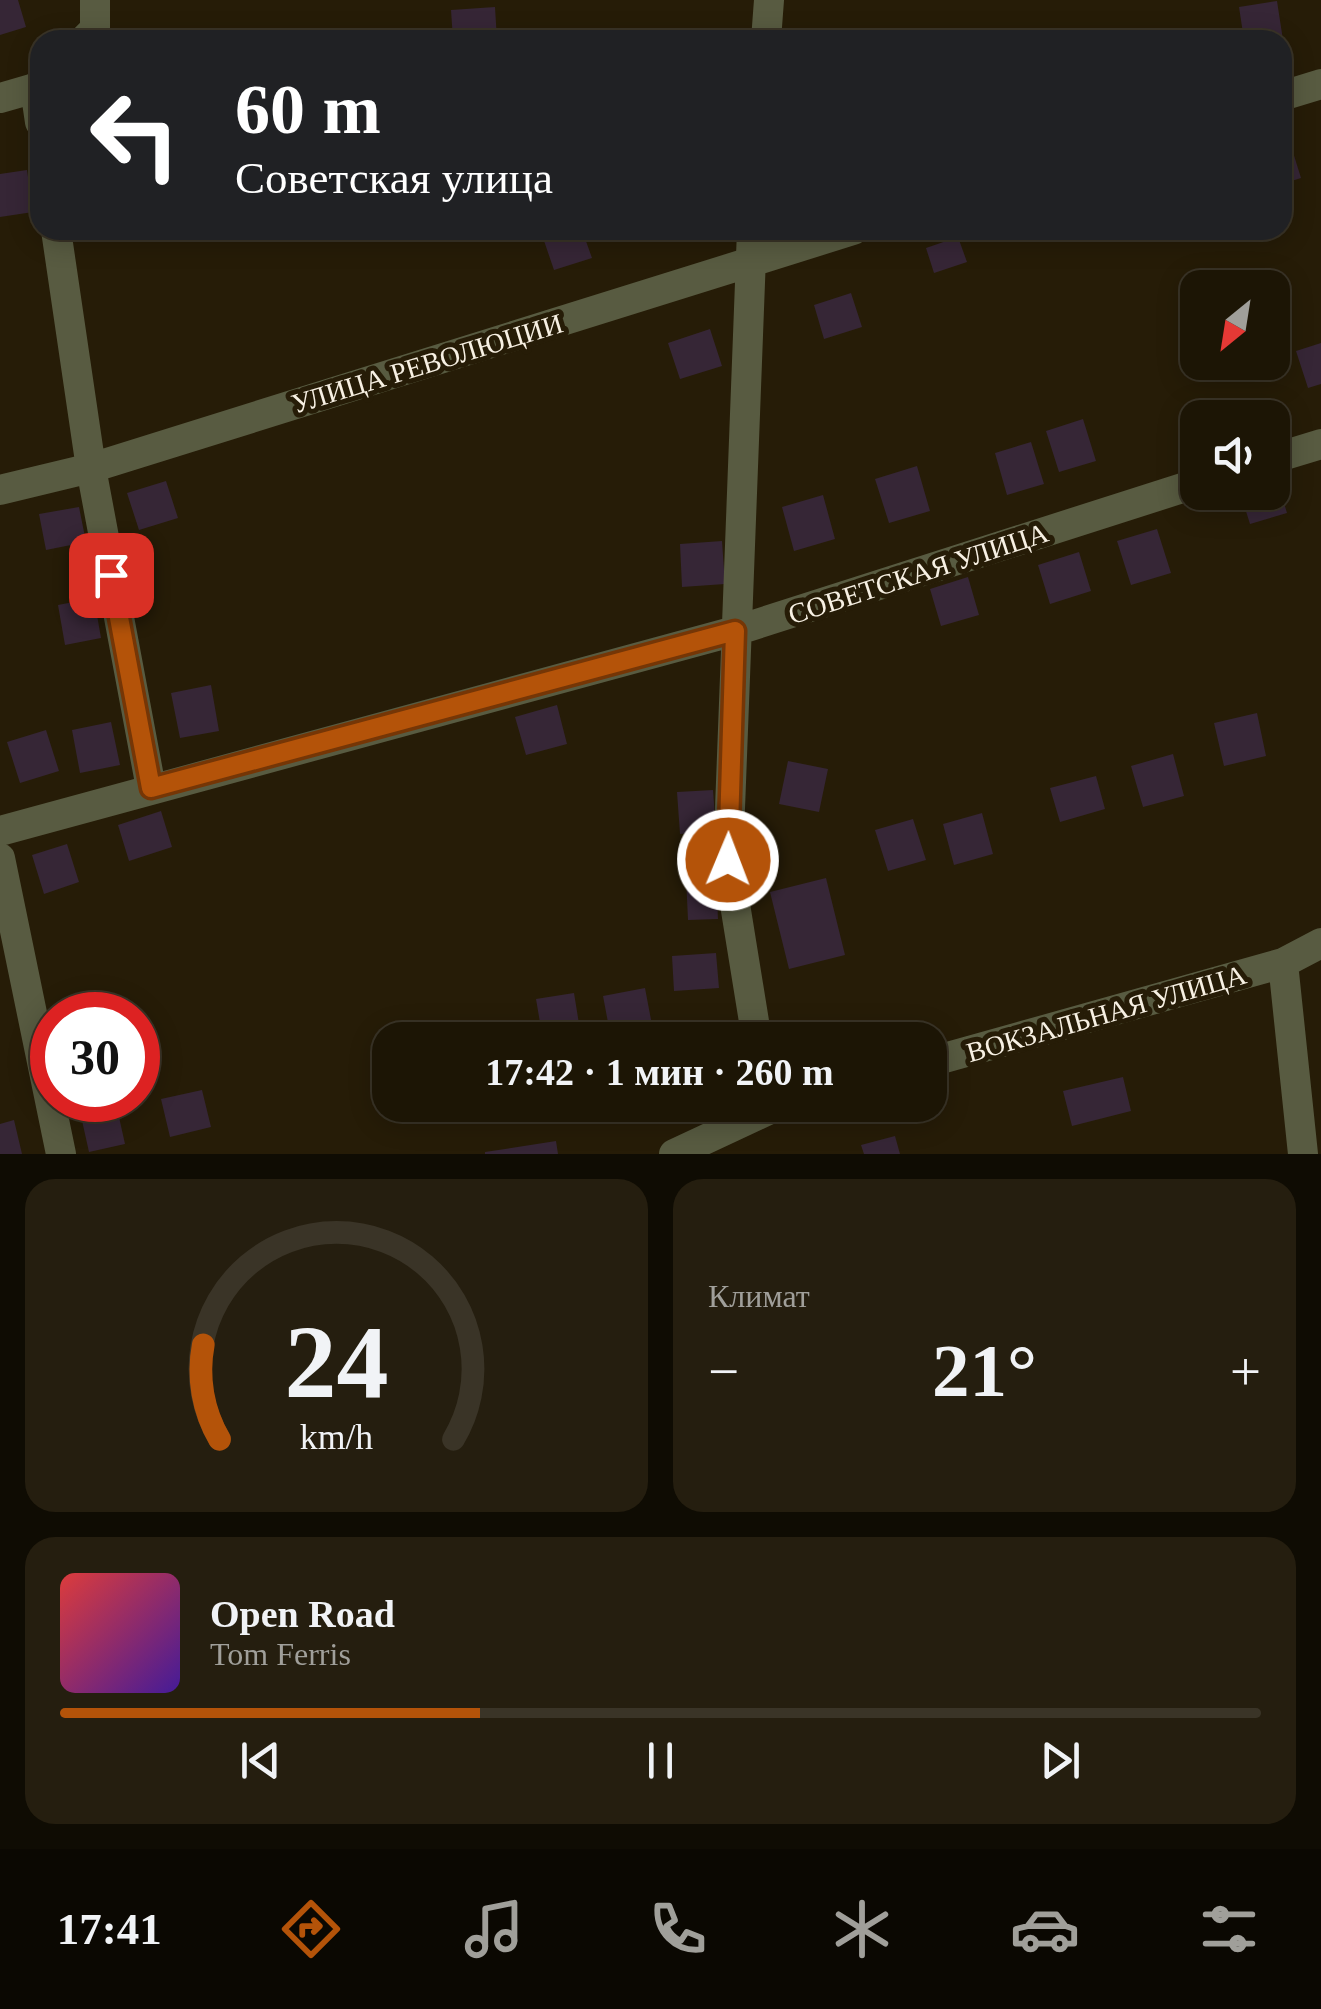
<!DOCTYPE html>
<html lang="ru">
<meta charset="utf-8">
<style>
body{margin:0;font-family:Georgia,serif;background:#251e0f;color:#f1f3f6;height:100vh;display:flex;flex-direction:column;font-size:38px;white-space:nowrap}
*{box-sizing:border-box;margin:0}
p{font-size:32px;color:#a09f9a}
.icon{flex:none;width:55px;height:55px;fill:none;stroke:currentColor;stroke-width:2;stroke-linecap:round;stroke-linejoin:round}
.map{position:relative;height:1154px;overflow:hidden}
.side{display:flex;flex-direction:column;gap:25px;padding:25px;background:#0f0c03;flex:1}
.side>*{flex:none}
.hud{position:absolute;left:30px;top:30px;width:1262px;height:210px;border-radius:30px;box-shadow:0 5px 25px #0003,0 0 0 2px #3a3427;background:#202124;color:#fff;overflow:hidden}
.needle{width:65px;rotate:210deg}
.buttons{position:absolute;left:1180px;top:270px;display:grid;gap:20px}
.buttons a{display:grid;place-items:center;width:110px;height:110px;border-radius:20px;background:#1c1505;box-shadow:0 5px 25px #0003,0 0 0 2px #3a3427;font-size:50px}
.speed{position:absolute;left:30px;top:992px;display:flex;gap:20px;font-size:50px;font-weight:700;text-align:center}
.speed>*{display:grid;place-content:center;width:130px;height:130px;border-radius:50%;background:#1c1505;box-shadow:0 5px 25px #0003,0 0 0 2px #3a3427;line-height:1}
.speed .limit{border:15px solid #d22;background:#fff;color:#111}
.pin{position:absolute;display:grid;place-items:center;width:85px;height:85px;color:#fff;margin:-42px;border-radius:20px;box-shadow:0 5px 15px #0006}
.me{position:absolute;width:110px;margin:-55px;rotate:1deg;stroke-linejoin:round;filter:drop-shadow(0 0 8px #0008)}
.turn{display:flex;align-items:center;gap:35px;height:210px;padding:0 40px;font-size:45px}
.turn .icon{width:130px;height:130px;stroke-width:2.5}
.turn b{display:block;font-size:70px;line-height:85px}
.big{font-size:75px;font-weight:600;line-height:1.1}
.side .tile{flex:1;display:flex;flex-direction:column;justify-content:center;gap:15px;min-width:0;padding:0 35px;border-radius:30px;background:#251e0f}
.side .dial{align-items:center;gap:0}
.dial svg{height:260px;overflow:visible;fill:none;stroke:#3a3427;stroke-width:7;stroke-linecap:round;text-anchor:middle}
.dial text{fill:#f1f3f6;stroke:none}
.song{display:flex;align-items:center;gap:30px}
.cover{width:120px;height:120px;border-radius:15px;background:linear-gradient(135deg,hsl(0 70% 55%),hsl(260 70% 35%))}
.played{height:10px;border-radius:5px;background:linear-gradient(90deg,#b45309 35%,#3a3427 35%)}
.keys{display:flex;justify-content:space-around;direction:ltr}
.heat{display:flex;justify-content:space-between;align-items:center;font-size:55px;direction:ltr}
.side .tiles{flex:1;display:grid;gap:25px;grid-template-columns:1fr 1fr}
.tile:last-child{grid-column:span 2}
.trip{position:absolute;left:372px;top:1022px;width:575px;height:100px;border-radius:30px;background:#1c1505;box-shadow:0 5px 25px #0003,0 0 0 2px #3a3427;font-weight:600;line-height:100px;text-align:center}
.dock{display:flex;height:160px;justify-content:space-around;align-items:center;background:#0b0802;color:#a09f9a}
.dock .icon{width:70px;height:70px}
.dock .current{color:#b45309}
.dock b{font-size:45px;color:#f1f3f6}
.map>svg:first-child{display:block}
.building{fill:#362636}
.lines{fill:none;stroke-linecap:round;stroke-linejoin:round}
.minor{stroke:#585b41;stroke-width:30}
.route-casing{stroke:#753606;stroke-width:25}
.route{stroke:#b45309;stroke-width:18}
.labels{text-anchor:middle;stroke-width:10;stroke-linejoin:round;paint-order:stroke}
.street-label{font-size:28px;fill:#f7f0e3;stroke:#261c07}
</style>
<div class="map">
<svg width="1321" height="1154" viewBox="0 0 1321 1154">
<rect width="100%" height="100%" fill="#261c07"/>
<path class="building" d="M0 0H18L26 27 0 35Z
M1277 1 1283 40H1244L1239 7Z
M495 7 497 40H453L451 10Z
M1287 133 1301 178 1282 184V134Z
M27 170 33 212 0 217V174Z
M548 230H582L592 258 554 270 541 232Z
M958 237 967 262 934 273 926 248Z
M851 293 862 327 824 339 814 305Z
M710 329 722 366 680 379 668 343Z
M1321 343V384L1308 388 1296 351Z
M1083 419 1096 461 1059 472 1046 431Z
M1031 442 1044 484 1007 495 995 453Z
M917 466 930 511 889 523 875 479Z
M1276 477 1287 513 1250 524 1240 492H1272V478Z
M166 481 178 518 139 530 127 493Z
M823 495 835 539 794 551 782 507Z
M79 507 86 542 46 550 39 514Z
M1157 529 1171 573 1131 585 1117 541Z
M722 541 725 584 682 587 680 544Z
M1079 552 1091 591 1050 604 1038 565Z
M968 577 979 615 941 626 930 589Z
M94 598 101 638 65 645 58 605Z
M211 685 219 731 180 738 171 693Z
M557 705 567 744 526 755 515 717Z
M1257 713 1266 756 1224 766 1214 723Z
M111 722 120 765 80 773 72 730Z
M46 730 59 771 20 783 7 742Z
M1173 754 1184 796 1143 807 1131 766Z
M788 761 828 769 819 812 779 804Z
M1096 776 1105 809 1060 822 1050 788Z
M713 790 716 831 680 834 677 792Z
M161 811 172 847 129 861 118 825Z
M982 813 993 854 954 865 943 824Z
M913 819 926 860 888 871 875 830Z
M67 844 79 882 44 894 32 855Z
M716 876 718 919 688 920 686 877Z
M826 878 845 955 789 969 770 892Z
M716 953 719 988 674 991 672 956Z
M645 988 652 1025 610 1033 603 996Z
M574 993 581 1036 543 1040 536 999Z
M1123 1077 1131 1111 1072 1126 1063 1091Z
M202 1090 211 1127 170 1137 161 1099Z
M117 1108 125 1144 89 1152 81 1116Z
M14 1120 22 1154H0V1124Z
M895 1136 900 1154H864L861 1145Z
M556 1141 558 1154H485V1152Z"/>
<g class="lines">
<path class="minor" d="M84 40 95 29V0
M766 40 769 0
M40 83 35 88 40 122
M1282 96 1321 84
M0 98 35 88
M56 230 91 468 151 788
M752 230 728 861 757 1040
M1272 459 1321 444
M0 490 91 468 853 230
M0 831 735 631 1198 483
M0 858 61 1154
M1283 963 1303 1154
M930 1062 1283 963 1321 943
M674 1154 779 1105"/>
</g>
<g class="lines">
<g class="route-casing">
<path id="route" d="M111 575 151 788 735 631 728 860"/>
</g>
<use href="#route" class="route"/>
</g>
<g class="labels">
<g class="street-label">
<text transform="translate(427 363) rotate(-17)" y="10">УЛИЦА РЕВОЛЮЦИИ</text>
<text transform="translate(918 573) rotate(-18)" y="10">СОВЕТСКАЯ УЛИЦА</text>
<text transform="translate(1106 1013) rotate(-16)" y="10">ВОКЗАЛЬНАЯ УЛИЦА</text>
</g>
</g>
</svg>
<div class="buttons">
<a><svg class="needle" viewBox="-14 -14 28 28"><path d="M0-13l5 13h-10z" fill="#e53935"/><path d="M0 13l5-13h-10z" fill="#a09f9a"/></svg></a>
<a><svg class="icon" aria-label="sound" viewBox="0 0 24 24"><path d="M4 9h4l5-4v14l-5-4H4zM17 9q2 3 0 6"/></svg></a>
</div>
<div class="speed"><div class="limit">30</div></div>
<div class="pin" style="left:111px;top:575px;background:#d93025"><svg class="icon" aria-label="arrive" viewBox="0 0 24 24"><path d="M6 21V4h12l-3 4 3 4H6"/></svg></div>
<svg class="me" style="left:728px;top:860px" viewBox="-20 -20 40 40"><circle r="17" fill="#b45309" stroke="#fff" stroke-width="3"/><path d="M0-11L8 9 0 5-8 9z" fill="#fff"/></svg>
<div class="trip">17:42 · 1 мин · 260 m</div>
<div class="hud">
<div class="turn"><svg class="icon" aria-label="left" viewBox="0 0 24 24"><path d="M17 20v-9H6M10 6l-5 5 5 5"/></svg><div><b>60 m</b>Советская улица</div></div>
</div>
</div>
<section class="side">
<div class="tiles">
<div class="tile dial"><svg viewBox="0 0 100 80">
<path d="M14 69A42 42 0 1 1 86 69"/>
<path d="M14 69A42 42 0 0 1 9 40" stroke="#b45309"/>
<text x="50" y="56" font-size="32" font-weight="700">24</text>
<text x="50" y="72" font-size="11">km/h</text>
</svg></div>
<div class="tile"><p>Климат</p>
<div class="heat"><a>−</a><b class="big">21°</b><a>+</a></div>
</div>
<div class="tile">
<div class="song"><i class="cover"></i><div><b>Open Road</b><p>Tom Ferris</p></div></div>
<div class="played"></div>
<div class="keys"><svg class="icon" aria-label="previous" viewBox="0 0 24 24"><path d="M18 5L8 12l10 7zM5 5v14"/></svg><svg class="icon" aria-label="pause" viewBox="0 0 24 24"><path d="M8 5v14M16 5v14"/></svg><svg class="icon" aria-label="next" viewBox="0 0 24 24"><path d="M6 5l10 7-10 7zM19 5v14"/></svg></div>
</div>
</div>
</section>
<nav class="dock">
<b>17:41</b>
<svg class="icon current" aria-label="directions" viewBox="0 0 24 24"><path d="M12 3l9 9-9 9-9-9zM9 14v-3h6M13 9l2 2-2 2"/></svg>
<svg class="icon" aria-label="music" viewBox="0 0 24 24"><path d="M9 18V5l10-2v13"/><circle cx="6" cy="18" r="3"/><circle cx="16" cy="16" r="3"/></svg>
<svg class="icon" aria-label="phone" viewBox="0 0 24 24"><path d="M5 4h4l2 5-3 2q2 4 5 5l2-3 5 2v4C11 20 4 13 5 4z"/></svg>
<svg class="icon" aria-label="climate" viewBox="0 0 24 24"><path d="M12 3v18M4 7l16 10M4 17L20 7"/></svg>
<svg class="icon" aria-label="car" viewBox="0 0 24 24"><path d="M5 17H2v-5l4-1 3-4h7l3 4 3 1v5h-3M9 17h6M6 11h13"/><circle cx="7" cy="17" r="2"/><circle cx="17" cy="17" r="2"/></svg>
<svg class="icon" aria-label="filters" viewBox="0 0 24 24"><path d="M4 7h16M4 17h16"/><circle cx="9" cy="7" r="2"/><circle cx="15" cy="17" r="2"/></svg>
</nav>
